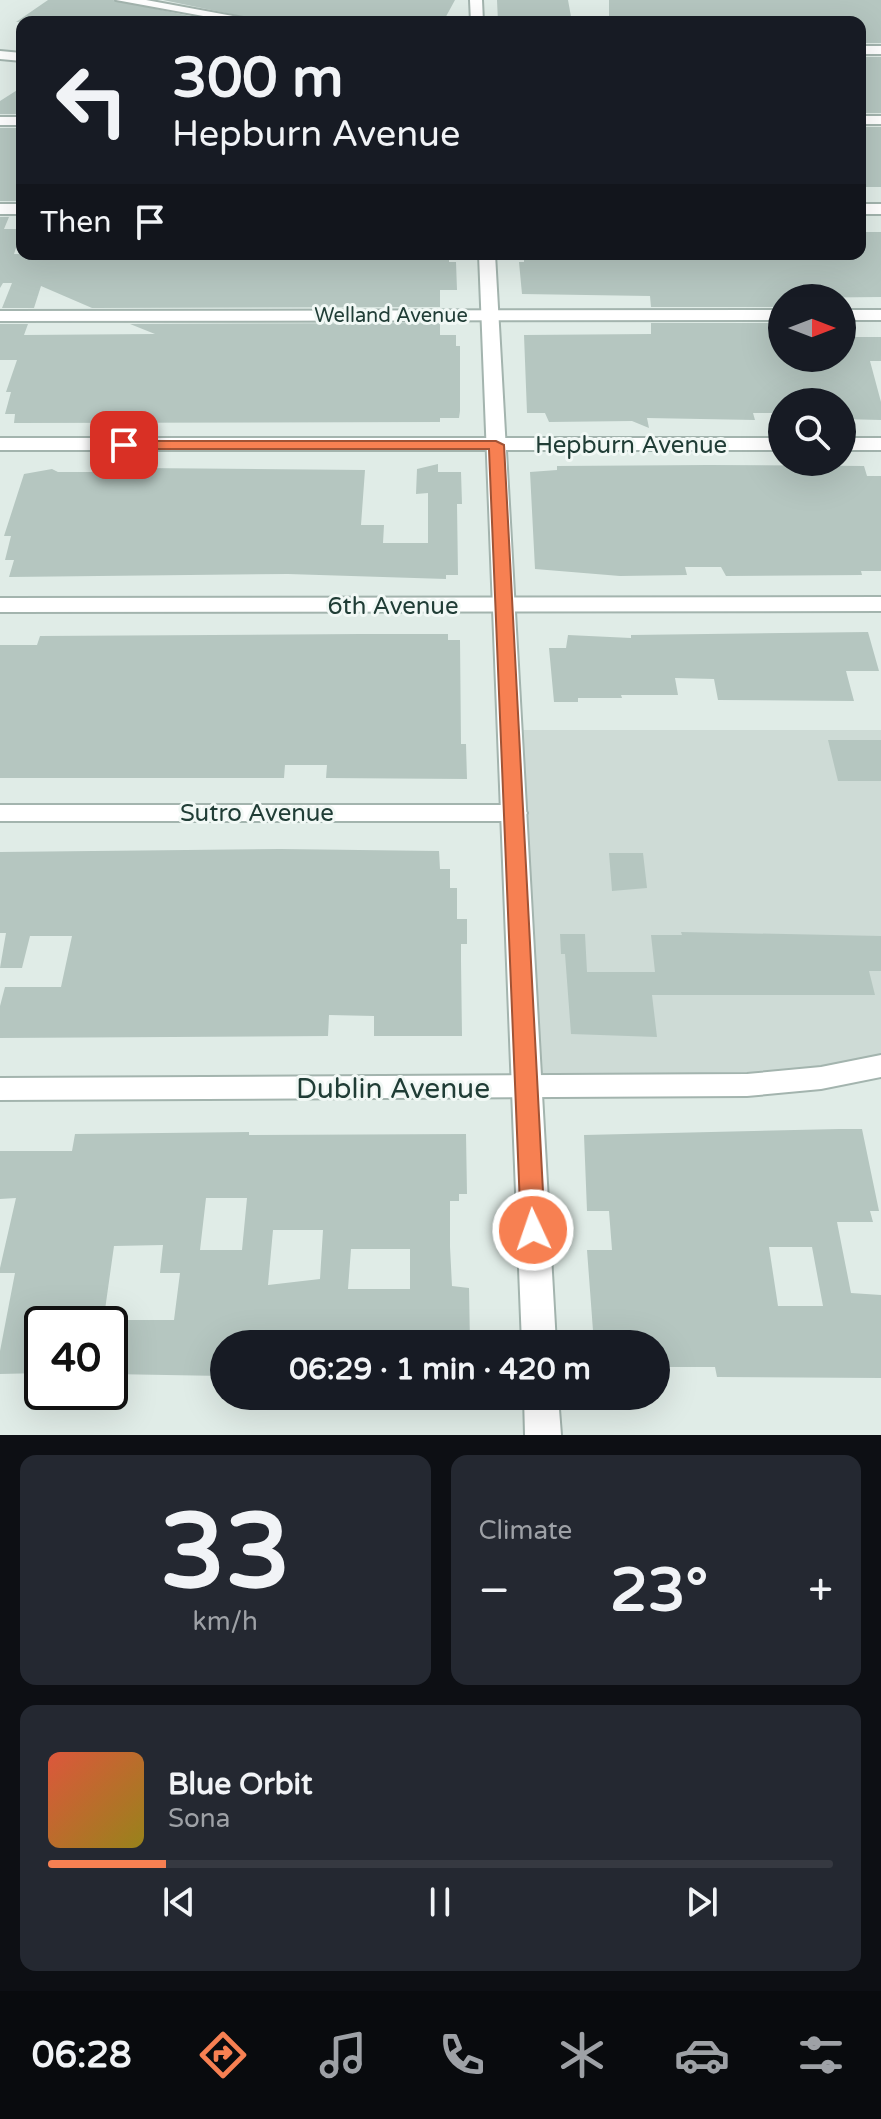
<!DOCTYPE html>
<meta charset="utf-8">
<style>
body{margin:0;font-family:"Varela Round",sans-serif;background:#242831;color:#f1f3f6;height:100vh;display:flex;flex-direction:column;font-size:30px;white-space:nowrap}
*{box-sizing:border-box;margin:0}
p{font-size:26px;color:#9ea1a6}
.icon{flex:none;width:44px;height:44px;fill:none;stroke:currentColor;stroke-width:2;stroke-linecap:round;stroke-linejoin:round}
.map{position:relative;height:1435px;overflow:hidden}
.panel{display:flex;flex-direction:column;gap:20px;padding:20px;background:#0d0f14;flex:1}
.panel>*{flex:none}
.top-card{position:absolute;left:16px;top:16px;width:850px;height:244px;border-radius:16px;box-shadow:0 8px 32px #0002;background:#171b24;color:#f1f3f6;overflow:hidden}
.needle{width:52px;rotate:90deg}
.tools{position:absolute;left:768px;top:284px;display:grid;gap:16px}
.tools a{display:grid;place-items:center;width:88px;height:88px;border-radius:50%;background:#171b24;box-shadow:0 8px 32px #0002;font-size:40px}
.speed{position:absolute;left:24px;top:1306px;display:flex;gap:16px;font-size:40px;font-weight:700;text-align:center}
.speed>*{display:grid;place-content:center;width:104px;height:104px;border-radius:50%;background:#171b24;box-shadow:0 8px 32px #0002;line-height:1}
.speed .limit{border:4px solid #111;border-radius:12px;background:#fff;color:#111}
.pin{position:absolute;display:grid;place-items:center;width:68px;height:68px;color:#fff;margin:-34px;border-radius:16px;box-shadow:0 4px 12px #0006}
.me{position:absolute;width:88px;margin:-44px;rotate:357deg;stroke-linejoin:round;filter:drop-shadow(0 0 6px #0008)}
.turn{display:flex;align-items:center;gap:28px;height:168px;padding:0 24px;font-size:36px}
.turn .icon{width:104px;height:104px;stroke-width:2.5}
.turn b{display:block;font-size:56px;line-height:68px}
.then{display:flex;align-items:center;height:76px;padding:0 24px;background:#0003;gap:16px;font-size:30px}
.big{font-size:60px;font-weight:800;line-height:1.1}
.panel .widget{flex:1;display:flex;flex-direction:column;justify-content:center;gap:12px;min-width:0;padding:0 28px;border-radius:16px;background:#242831}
.panel .dial{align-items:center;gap:0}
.dial b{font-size:104px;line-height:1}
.song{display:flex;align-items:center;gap:24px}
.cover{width:96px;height:96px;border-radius:12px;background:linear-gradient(135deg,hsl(10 70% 55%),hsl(50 70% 35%))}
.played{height:8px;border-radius:4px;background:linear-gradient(90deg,#f78052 15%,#363941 15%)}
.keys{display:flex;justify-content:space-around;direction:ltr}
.heat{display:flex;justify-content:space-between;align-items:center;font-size:44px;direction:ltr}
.panel .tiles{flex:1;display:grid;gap:20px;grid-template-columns:1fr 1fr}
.widget:last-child{grid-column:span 2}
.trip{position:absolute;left:210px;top:1330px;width:460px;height:80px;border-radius:40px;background:#171b24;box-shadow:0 8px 32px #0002;font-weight:800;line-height:80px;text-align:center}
.dock{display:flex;height:128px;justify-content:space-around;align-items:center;background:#090b0e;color:#9ea1a6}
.dock .icon{width:56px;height:56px}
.dock .selected{color:#f78052}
.dock b{font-size:36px;color:#f1f3f6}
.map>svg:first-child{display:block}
.built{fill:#cedbd6}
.building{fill:#b5c6c0;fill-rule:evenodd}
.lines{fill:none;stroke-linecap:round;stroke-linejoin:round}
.minor-casing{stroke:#a3b4ae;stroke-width:4}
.tertiary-casing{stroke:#a3b4ae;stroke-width:4}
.minor{fill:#fff;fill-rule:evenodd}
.tertiary{fill:#fff;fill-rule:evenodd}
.route{fill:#f78052;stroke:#a15335;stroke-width:2}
.labels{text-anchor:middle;stroke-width:6;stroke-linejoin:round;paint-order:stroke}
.far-street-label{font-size:20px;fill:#203d36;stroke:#f1f8f5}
.street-label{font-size:24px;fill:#203d36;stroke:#f1f8f5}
.near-street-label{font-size:28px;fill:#203d36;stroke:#f1f8f5}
</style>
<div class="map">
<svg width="881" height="1435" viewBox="0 0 881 1435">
<rect width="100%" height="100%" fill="#e0ece7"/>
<path class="built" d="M510 730H881V1066L821 1078 526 1087Z"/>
<path class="building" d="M48 0H113L219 22H16Z
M163 0H455L443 22H269Z
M497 0H568L572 22H498Z
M609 0H881V43H860V22L609 19Z
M860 57H881V113H860Z
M22 87V114H0V101Z
M860 127H881V187H860Z
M0 128H22V187L16 201H0Z
M0 217H9L4 229H22L14 254H449V262H456L457 290H440V307L92 308 41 286 34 308H2L12 283H3L0 288Z
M860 232H881V297L782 298V307H651L650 296 522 294 519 262H524V254H860Z
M440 323V335H456V346H460V411L459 418H440V422L14 423 15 414H5L11 392H6L17 360H0V324H28L24 335 155 334 130 324Z
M651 323H782V358H842V337H881V361H870L881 402V420L842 419V402H782V413H753L755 420 647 418 649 428 632 421 549 422 545 413H527L524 335 651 334Z
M438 464V472H461L462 504H457L458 575H446V579L288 574 9 577 14 560H5L11 536H4L24 474 52 469 58 472H140L141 468 365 470 361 525H384L383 543H428V493L416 494 417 469Z
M708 465 864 466 867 476H881V571H861L862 575 726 576 721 567H685L687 575 620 576 535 569 530 472 557 470V466Z
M868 632 879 671H846L854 701 718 700 714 679 675 678 678 695H621L622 698H578V702H554L549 648H566L568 635 631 638V635Z
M361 634H448V640H460L461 744H466L467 779 326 778 327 765H285L284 778H0V645H37L40 636Z
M828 740H881V781H838Z
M280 849 439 851 440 869H450V888H457V919H467V944H461V961L462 1036H374V1016L329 1015 328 1036 0 1038V1006L5 987H61L72 936H30L22 968H0L6 933H0V852Z
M609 853H643L647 888 612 891Z
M681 932 881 936V971H869L875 995H652L657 1037 571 1034 565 954H561L560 934H585L587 972H655L651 935H682Z
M839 1129H862L879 1211H870L873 1222H837L851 1293 881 1295V1378L717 1377 715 1367H656V1344H594L587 1250H612L609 1211H587L584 1135ZM769 1247H812L823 1306H778Z
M249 1132V1135L466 1134 467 1194H459V1201H450V1247L452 1286 469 1288 470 1344H224L223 1376 110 1374V1320H174L180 1273H160L163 1245 114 1246 103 1324H42V1373L0 1374V1351L15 1273H0V1268L16 1198 0 1199V1151H72L75 1134ZM206 1198H247L242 1250H200ZM273 1230H323L320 1279 268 1285ZM351 1249H410V1289H348Z"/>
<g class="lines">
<g class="minor-casing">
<path id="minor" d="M116 0H146L266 22H236Z
M860 46H881V54H860Z
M0 51 22 53V61L0 59Z
M860 116H881V124H860Z
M0 117H22V125H0Z
M0 204H22V214H0Z
M860 204H881V214H860Z
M782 310V320L0 321V311Z
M842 310H881V320H842Z
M0 438H782V450H0Z
M842 438H881V450H842Z
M881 597V611L0 612V598Z
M0 805H514L523 807 527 813 523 819 514 821H0Z
M881 1055V1077L821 1089 747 1096 0 1100V1078L747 1074 821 1067Z"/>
</g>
<g class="tertiary-casing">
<path id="tertiary" d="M470 0H482L483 22H471Z
M479 254H495L556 1344H522Z
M524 1396H558L561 1435H525Z"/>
</g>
<use href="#minor" class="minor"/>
<use href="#tertiary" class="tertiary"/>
</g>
<path class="route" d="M119 441H496L504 445 545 1230 542 1237 533 1240 524 1237 521 1230 489 449H124L119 448Z"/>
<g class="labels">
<g class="far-street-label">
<text x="391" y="322">Welland Avenue</text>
</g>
<g class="street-label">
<text x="631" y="453">Hepburn Avenue</text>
<text x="393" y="614">6th Avenue</text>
<text x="257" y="821">Sutro Avenue</text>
</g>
<g class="near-street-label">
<text x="393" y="1098">Dublin Avenue</text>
</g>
</g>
</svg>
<div class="tools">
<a><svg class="needle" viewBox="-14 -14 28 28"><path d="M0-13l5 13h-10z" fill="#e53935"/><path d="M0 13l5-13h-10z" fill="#9ea1a6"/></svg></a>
<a><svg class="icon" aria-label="search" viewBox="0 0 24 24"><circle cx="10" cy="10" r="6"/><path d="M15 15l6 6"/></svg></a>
</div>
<div class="speed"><div class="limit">40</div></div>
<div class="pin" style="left:124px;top:445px;background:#d93025"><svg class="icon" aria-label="arrive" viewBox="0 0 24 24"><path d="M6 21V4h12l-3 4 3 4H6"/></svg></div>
<svg class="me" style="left:533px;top:1230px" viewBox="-20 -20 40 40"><circle r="17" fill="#f78052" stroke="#fff" stroke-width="3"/><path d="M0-11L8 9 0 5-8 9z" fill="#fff"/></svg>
<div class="trip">06:29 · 1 min · 420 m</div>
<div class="top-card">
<div class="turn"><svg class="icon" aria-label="left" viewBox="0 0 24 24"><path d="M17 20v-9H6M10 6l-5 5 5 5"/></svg><div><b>300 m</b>Hepburn Avenue</div></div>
<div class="then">Then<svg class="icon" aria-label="arrive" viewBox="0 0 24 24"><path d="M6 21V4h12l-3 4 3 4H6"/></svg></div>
</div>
</div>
<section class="panel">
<div class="tiles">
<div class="widget dial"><b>33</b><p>km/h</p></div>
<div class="widget"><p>Climate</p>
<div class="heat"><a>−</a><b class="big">23°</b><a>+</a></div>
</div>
<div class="widget">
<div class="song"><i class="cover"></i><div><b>Blue Orbit</b><p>Sona</p></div></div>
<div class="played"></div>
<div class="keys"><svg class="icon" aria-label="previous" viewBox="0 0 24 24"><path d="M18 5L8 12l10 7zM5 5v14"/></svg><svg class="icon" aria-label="pause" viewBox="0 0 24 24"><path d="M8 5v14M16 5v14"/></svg><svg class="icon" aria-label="next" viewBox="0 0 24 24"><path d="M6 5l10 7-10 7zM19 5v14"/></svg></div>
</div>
</div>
</section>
<nav class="dock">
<b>06:28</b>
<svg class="icon selected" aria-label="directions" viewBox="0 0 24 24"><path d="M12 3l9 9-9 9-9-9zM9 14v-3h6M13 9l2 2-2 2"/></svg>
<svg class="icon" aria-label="music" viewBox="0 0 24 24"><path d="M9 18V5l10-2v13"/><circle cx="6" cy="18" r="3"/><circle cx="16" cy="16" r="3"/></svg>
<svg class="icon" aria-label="phone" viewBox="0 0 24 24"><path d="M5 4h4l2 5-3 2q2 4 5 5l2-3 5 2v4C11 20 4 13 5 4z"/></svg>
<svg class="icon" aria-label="climate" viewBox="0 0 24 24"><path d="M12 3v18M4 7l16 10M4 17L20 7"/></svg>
<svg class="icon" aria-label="car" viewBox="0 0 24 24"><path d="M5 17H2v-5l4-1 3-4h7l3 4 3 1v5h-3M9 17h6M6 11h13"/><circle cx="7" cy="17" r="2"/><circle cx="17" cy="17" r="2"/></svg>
<svg class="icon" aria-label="filters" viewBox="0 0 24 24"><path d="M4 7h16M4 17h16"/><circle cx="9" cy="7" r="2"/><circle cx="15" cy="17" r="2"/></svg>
</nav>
